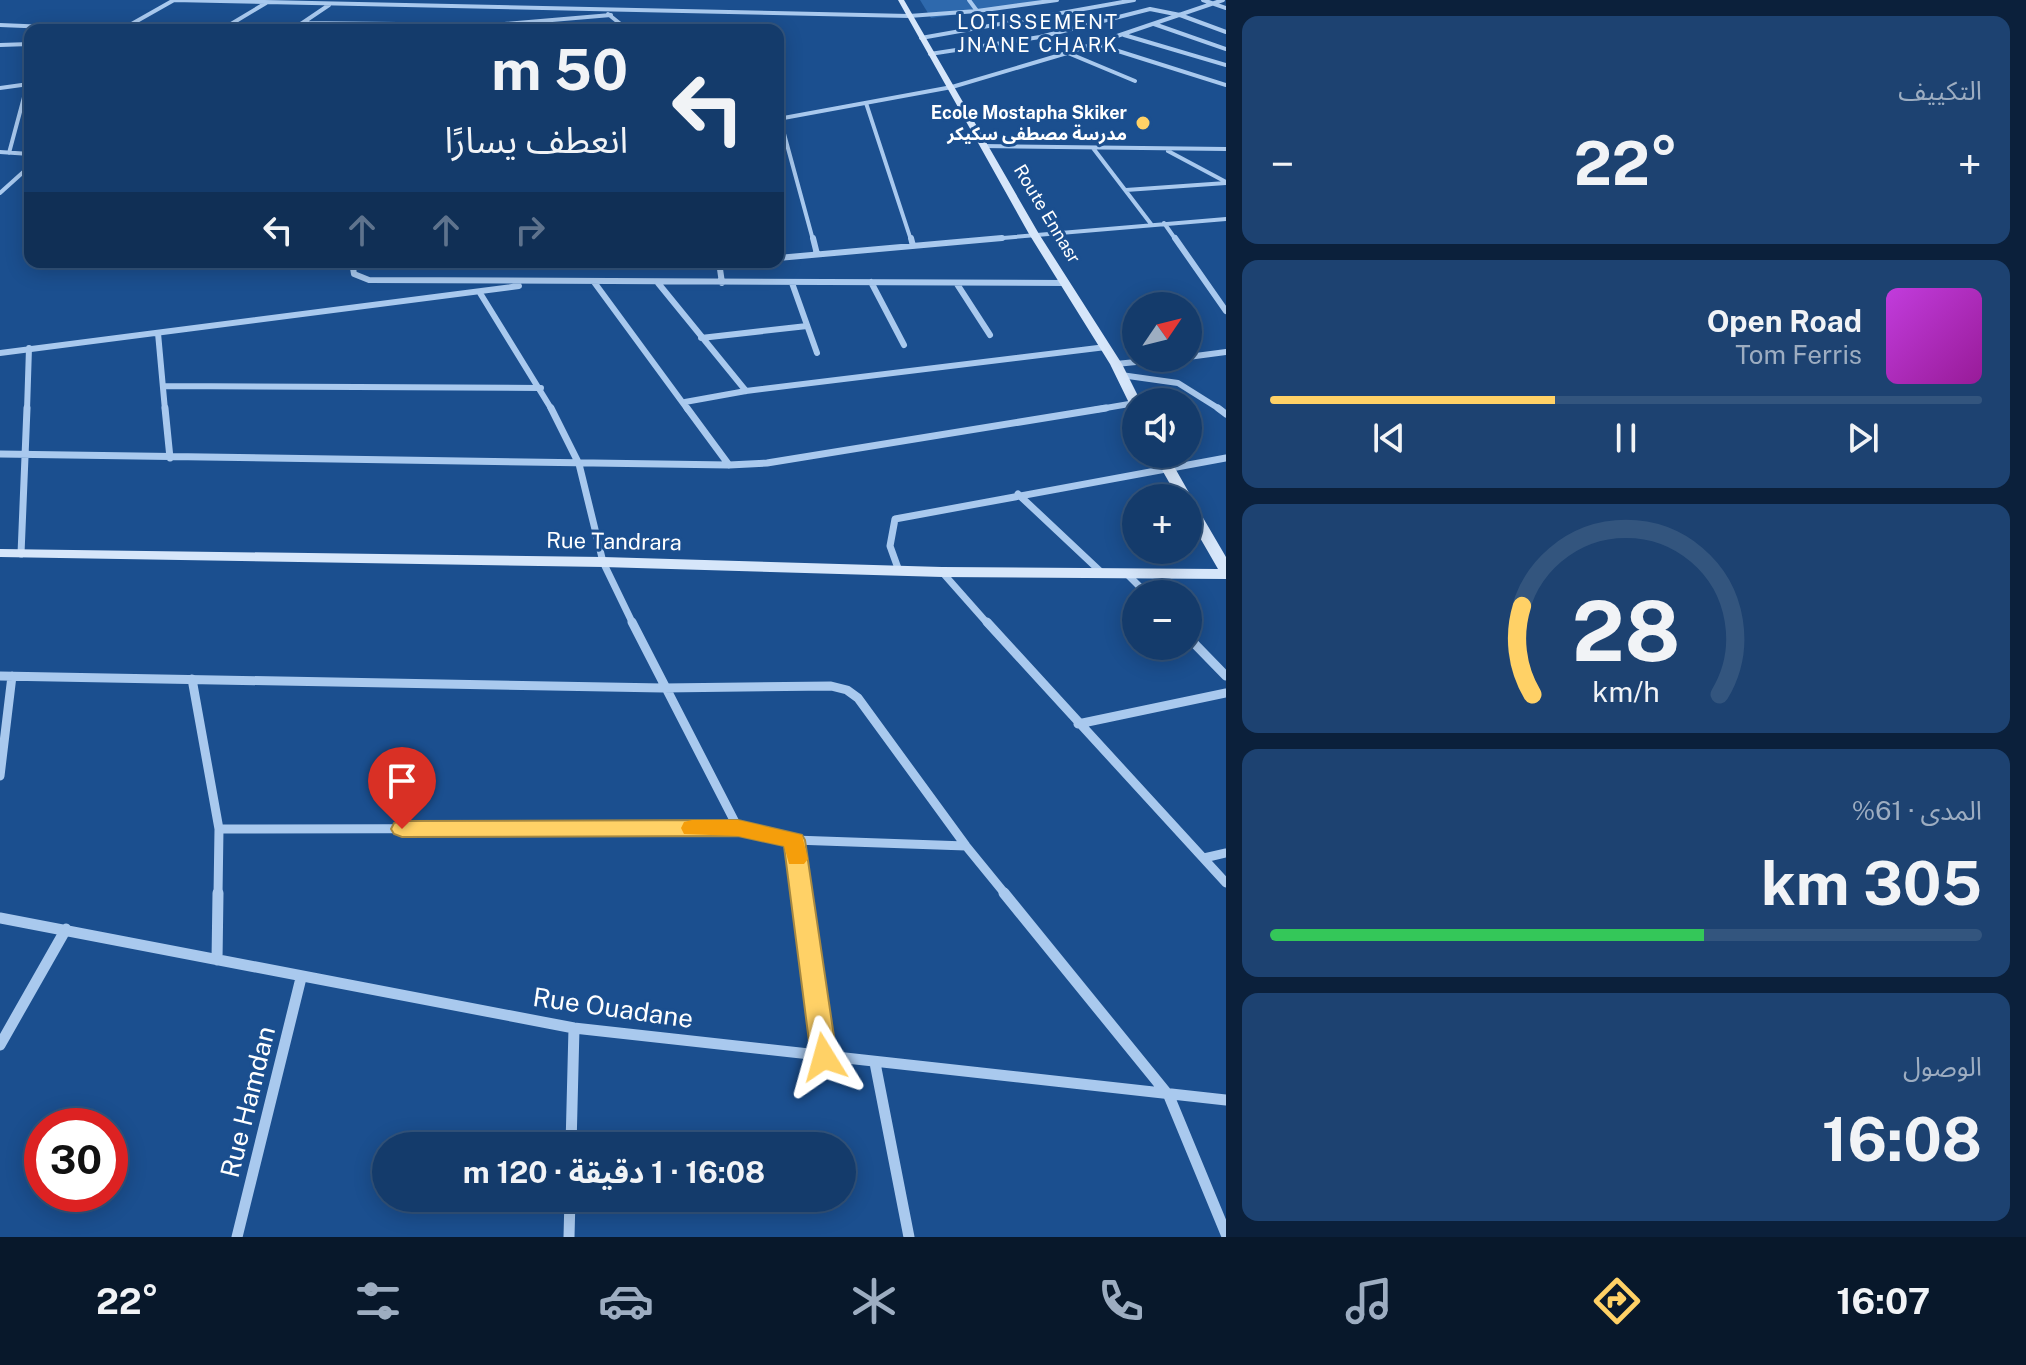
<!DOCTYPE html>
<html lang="ar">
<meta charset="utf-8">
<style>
body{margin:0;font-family:"Public Sans","Noto Sans Arabic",sans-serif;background:#1d4271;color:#f1f3f6;direction:rtl;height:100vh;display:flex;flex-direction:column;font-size:30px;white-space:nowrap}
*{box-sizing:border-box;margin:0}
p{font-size:26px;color:#9dadc1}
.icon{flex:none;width:44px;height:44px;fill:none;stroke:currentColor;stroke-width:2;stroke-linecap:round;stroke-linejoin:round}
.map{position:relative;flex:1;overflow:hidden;direction:ltr}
.details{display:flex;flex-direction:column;gap:16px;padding:16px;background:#0b203b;width:800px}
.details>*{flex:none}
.hud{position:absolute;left:24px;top:24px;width:760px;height:244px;border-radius:16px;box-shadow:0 4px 20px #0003,0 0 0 2px #33557e;direction:rtl;background:#143b6b;color:#f1f3f6;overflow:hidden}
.needle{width:52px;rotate:55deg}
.fabs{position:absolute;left:1122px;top:292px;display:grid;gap:16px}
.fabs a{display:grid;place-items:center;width:80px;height:80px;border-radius:50%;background:#143b6b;box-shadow:0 4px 20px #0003,0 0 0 2px #33557e;font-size:40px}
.speed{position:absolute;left:24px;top:1108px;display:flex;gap:16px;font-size:40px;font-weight:700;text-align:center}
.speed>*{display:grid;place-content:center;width:104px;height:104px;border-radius:50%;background:#143b6b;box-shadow:0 4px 20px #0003,0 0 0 2px #33557e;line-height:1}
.speed .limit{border:12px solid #d22;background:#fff;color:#111}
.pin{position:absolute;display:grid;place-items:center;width:68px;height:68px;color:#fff;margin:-82px -34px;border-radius:50% 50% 50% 0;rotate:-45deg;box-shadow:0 0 8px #0007}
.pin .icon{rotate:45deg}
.me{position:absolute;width:88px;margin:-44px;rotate:352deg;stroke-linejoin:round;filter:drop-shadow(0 0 6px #0008)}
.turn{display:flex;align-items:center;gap:28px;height:168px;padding:0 24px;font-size:36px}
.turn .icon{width:104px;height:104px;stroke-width:2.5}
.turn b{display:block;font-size:56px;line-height:68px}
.lanes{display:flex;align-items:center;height:76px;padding:0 24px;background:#0003;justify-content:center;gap:40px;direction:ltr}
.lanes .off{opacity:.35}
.big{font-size:60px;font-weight:700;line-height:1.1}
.details .widget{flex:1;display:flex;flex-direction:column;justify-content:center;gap:12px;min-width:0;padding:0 28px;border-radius:16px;background:#1d4271}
.details .dial{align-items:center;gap:0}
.dial svg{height:208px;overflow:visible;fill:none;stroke:#33557e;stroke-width:7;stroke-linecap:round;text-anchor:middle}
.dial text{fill:#f1f3f6;stroke:none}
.song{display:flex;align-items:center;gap:24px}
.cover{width:96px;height:96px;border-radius:12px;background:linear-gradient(135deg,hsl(290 70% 55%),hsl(300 70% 35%))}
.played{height:8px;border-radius:4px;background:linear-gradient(90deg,#ffd166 40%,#33557e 40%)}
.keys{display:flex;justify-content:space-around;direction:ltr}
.heat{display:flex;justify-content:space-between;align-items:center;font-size:44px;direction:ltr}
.charge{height:12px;border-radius:6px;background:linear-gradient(90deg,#34c759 61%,#33557e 0)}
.trip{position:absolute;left:372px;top:1132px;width:484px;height:80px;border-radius:40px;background:#143b6b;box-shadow:0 4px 20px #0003,0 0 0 2px #33557e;font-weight:700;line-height:80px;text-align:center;direction:rtl}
.tabs{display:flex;height:128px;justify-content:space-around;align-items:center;background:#08182b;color:#9dadc1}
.tabs .icon{width:56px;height:56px}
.tabs .selected{color:#ffd166}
.tabs b{font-size:36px;color:#f1f3f6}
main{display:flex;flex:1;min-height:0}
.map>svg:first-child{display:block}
.green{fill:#2e69ad}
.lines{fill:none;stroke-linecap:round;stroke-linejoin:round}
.lane{stroke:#a9c9ee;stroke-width:3}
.street-far4{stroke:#a9c9ee;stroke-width:4}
.street-far3{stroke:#a9c9ee;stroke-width:6}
.street-far2{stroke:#a9c9ee;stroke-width:7}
.street-far1{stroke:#a9c9ee;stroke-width:9}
.street{stroke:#a9c9ee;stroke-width:11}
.secondary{fill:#d6e6fa;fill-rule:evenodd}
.route{fill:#ffd166;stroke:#a68842;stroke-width:2}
.slow{fill:#f59e0b}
.poi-dot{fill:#ffd166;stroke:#1b4f8f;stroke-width:3}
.labels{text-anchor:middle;stroke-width:6;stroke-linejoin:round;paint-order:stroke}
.far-poi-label{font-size:18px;font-weight:bold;fill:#fff;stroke:#1b4f8f;text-anchor:end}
.far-street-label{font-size:18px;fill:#fff;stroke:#1b4f8f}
.far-neighbourhood-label{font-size:20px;letter-spacing:2px;fill:#fff;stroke:#1b4f8f}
.street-label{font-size:22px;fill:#fff;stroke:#1b4f8f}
.near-street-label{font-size:26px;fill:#fff;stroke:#1b4f8f}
</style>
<main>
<section class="details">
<div class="widget"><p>التكييف</p>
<div class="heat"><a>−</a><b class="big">22°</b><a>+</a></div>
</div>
<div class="widget">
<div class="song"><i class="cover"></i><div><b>Open Road</b><p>Tom Ferris</p></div></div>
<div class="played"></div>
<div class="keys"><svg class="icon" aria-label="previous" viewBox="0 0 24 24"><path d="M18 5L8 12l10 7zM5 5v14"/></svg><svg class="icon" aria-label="pause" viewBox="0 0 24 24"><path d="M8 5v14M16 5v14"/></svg><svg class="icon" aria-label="next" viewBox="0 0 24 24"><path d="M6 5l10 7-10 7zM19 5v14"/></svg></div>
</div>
<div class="widget dial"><svg viewBox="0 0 100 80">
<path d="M14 69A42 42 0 1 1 86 69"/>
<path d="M14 69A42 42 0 0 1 10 35" stroke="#ffd166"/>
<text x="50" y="56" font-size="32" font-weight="700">28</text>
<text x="50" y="72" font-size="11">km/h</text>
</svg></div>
<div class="widget"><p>المدى · 61%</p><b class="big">305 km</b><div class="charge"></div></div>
<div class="widget"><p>الوصول</p><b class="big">16:08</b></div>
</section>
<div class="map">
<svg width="1226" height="1237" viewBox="0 0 1226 1237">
<rect width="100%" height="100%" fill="#1b4f8f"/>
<path class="green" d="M920 0H1060L931 18Z"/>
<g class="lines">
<path class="lane" d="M778 88 782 91 778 93"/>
<path class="street-far4" d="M173 0 909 16 977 11 969 0
M1203 0 1226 8
M977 11 1057 0
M608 14 628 30
M302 23 493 25 611 15
M1154 24 1226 49
M0 25 121 30 174 0
M221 30 266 3
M292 30 329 5
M1124 35 1226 65
M921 38 1134 0
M1096 44 1226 85
M0 45 30 44
M1068 53 1135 81
M930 54 1040 37 1150 9 1180 15 1226 32
M0 88 29 84
M866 103 911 240
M778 119 952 87 1067 53 1223 0
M780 119 813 240
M983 146 1226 149
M1093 148 1151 224
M1168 151 1226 182
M0 152 30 154
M9 153 27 86
M1126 190 1226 183
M0 193 30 166
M1164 223 1176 240
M979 240 1226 219"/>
<path class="street-far3" d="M813 238 817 254
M911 238 913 246
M1175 238 1226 311
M778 258 1002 238
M352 262 354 274 369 280 1066 283
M719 262 722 283
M594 282 688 410
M871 282 904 345
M658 283 746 391
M792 283 817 353
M957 284 990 335
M480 293 552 410
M158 333 165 410
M701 338 807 326
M0 353 519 286
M1188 357 1226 352
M1116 364 1176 358
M1121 375 1178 383 1221 410
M165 386 541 388
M685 402 746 391 1106 347
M27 410 29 348
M1094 410 1135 403"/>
<path class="street-far2" d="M165 408 170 458
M551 408 579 464 603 562 633 624
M687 408 729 465
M1218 408 1226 414
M0 454 729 465 767 463 1106 408
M1018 494 1101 572
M21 554 27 408
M899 571 890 546 895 519 1226 458
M942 572 988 624
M1126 573 1147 594"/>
<path class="street-far1" d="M632 622 738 828
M987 622 1226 883
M1188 637 1226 676
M0 676 663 688 831 686 847 690 858 698 966 846 1006 895
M192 679 219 829 218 895
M1078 724 1226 693
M0 776 12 676
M219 829 738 828 794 840 966 846
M794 840 802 895
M1204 858 1226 853"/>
<path class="street" d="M801 893 824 1057
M1004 893 1169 1096 1226 1234
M0 918 574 1028 1226 1100
M217 960 218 893
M0 1045 66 929
M875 1063 909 1237
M571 1146 574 1028
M237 1237 301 978
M569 1237 570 1198"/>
<path class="secondary" d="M898 0H904L1039 234 1122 364 1141 402H1136V409L1130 405 1110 364 1029 234Z
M1153 454H1167L1192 498 1190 500 1195 504 1226 557V579L942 577 603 567 0 557V549L603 557 942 567 1218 569 1188 517V498H1178Z"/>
</g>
<path class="route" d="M738 820 802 835 805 840 837 1057 833 1065 824 1068 814 1065 811 1057 784 846 738 836 402 837 394 834 391 829 394 823 402 821Z"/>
<path class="slow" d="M692 820H738L802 835 808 859 804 864H789L784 846 738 836 684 834 681 828 684 822Z"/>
<circle class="poi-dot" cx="1143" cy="123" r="8"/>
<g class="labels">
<g class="far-poi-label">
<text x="1127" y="119">Ecole Mostapha Skiker<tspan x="1127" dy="21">مدرسة مصطفى سكيكر</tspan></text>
</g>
<g class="far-street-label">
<text transform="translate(1047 214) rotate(59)" y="6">Route Ennasr</text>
</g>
<g class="far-neighbourhood-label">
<text x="1038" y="29">LOTISSEMENT<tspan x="1038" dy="23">JNANE CHARK</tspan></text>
</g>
<g class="street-label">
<text transform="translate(614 541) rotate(1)" y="8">Rue Tandrara</text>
</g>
<g class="near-street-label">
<text transform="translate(613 1008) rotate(8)" y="9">Rue Ouadane</text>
<text transform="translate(248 1102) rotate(-76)" y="9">Rue Hamdan</text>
</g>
</g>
</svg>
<div class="fabs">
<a><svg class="needle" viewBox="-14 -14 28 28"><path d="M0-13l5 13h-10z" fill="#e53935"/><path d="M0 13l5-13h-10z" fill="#9dadc1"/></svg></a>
<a><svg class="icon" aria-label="sound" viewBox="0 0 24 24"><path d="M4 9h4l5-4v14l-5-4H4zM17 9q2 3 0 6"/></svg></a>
<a>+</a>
<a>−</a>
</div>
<div class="speed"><div class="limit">30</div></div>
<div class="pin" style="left:402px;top:829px;background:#d93025"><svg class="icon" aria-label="arrive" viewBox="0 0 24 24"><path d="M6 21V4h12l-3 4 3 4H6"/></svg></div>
<svg class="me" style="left:824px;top:1057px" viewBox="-20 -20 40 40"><path d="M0-17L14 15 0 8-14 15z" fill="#ffd166" stroke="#fff" stroke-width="4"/></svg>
<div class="trip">16:08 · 1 دقيقة · 120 m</div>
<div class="hud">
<div class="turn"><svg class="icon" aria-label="left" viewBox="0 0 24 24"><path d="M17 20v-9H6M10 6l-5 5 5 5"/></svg><div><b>50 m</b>انعطف يسارًا</div></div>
<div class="lanes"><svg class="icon" aria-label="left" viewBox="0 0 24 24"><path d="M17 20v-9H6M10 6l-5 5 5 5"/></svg><svg class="icon off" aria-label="ahead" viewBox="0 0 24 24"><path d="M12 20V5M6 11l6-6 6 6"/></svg><svg class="icon off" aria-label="ahead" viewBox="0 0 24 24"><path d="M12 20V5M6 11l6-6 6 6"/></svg><svg class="icon off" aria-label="right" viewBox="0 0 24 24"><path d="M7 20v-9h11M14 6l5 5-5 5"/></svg></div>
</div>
</div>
</main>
<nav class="tabs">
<b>16:07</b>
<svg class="icon selected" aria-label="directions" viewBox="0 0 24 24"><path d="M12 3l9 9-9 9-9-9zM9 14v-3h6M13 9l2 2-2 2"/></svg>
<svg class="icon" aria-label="music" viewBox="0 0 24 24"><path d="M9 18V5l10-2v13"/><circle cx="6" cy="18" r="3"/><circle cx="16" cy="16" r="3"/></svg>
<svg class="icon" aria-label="phone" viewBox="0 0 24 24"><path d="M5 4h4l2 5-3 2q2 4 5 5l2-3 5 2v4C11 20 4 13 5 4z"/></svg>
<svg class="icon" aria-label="climate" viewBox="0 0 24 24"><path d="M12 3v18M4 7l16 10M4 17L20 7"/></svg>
<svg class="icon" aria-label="car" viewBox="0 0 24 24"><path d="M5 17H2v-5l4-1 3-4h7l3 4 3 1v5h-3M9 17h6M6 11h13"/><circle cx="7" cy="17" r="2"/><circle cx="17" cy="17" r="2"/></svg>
<svg class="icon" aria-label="filters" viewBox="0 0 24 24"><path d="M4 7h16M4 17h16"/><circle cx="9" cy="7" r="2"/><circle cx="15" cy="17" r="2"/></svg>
<b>22°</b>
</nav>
